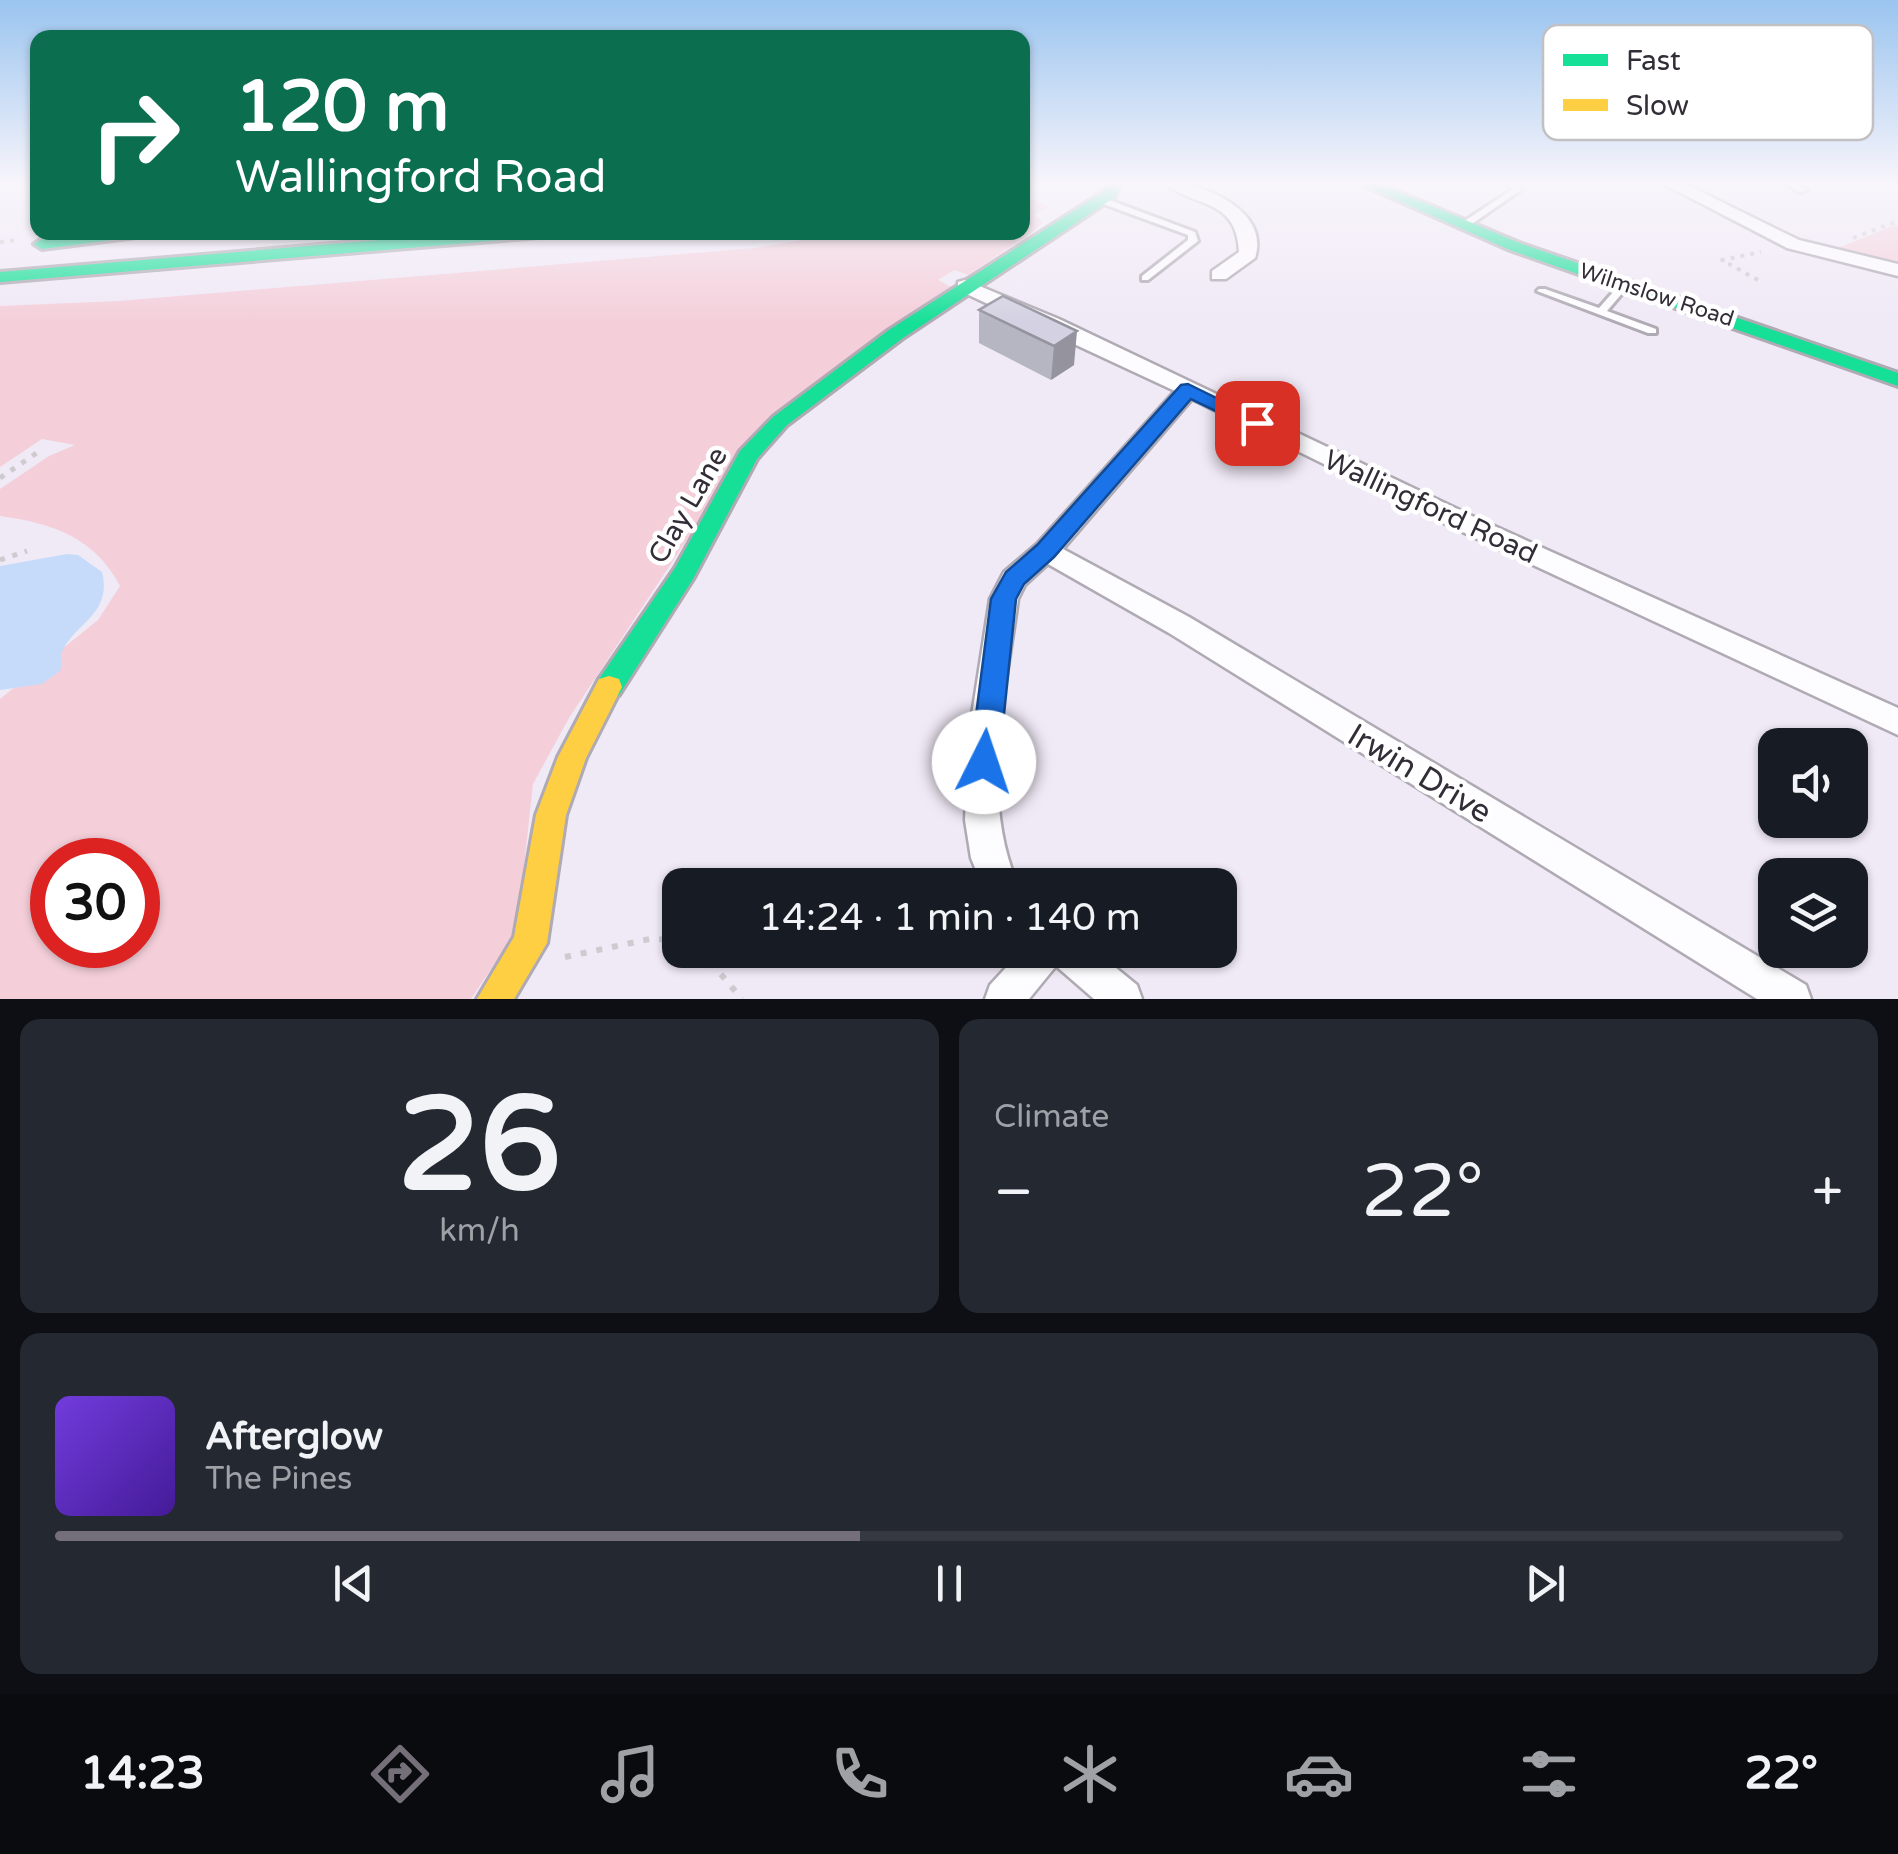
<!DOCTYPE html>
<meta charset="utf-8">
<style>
body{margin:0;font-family:"Varela Round",sans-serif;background:#242831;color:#f1f3f6;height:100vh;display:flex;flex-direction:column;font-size:38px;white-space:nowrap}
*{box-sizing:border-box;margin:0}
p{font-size:32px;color:#9ea1a6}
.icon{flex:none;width:55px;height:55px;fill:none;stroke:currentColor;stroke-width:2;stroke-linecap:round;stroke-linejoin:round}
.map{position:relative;height:999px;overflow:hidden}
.details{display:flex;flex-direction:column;gap:20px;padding:20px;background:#0d0f14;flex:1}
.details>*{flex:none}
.top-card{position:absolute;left:30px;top:30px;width:1000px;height:210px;border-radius:20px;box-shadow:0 2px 8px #0004;background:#0b6e4f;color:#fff;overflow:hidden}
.fabs{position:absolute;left:1758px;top:728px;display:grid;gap:20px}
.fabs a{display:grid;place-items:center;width:110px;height:110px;border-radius:20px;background:#171b24;box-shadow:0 2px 8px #0004;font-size:50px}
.speed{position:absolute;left:30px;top:838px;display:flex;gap:20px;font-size:50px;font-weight:700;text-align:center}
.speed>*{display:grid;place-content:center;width:130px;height:130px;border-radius:50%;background:#171b24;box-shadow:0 2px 8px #0004;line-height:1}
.speed .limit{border:15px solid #d22;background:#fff;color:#111}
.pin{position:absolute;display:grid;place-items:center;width:85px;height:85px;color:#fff;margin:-42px;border-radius:20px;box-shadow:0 5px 15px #0006}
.me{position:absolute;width:110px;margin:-55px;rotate:4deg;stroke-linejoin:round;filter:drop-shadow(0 0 8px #0008)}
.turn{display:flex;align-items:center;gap:35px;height:210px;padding:0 40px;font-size:45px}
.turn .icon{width:130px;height:130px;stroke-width:2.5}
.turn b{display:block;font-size:70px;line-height:85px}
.big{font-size:75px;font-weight:600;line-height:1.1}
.details .widget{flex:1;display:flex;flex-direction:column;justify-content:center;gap:15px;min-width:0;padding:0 35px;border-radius:20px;background:#242831}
.details .dial{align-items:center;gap:0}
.dial b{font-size:130px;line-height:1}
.song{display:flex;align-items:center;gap:30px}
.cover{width:120px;height:120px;border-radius:15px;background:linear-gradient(135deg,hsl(260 70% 55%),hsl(260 70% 35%))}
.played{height:10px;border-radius:5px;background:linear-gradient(90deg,#746f79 45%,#363941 45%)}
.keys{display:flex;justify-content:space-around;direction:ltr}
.heat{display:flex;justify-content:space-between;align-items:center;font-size:55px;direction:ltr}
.details .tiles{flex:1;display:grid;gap:20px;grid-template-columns:1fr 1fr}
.widget:last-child{grid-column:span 2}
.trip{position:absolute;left:662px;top:868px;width:575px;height:100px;border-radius:20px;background:#171b24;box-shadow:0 2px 8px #0004;font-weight:600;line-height:100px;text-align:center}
.tab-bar{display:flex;height:160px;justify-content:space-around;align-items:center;background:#090b0e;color:#9ea1a6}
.tab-bar .icon{width:70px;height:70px}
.tab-bar .selected{color:#746f79}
.tab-bar b{font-size:45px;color:#f1f3f6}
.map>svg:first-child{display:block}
.green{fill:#f4cfda;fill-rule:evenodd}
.water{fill:#c6dbf9}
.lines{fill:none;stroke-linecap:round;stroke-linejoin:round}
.lane-casing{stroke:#afaab3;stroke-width:6}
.street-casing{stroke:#afaab3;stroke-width:5}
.fast-casing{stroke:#afaab3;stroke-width:6}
.slow-casing{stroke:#afaab3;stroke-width:6}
.path-far2{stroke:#cdcad0;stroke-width:4;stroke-dasharray:4 6;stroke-linecap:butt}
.path-far1{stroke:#cdcad0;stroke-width:5;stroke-dasharray:5 8;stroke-linecap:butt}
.path{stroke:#cdcad0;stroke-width:6;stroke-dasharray:6 10;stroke-linecap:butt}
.lane{fill:#fdfcfe;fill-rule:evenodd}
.street{fill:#fdfcfe;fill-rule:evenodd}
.fast{fill:#16e098;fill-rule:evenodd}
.slow{fill:#ffcf43;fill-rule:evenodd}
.wall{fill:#b6b5c2}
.shaded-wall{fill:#94939e}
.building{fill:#d4d2e2;stroke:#94939e;stroke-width:2.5}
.route{fill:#1a73e8;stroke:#114b97;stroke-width:2.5}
.labels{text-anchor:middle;stroke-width:9;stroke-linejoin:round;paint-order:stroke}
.far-street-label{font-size:22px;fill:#322d36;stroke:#fff}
.street-label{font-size:28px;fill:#322d36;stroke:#fff}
.near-street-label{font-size:32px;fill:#322d36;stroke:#fff}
.key{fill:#fff;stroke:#c2c0c3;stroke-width:2.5}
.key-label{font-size:28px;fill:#322d36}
</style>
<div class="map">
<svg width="1898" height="999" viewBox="0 0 1898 999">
<rect width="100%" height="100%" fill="#f0e9f6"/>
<path class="green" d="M1035 200 1049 207 1034 215 1043 222 1034 231 968 275 954 270 938 280 951 287 823 378 692 532 569 718 533 784 517 930 471 999H0V699L98 620 120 586C95 537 51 523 0 516V489L49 456 75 445 42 439 0 467V306L119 301 755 248 844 233 1022 232 1023 202ZM52 860H138V945H52Z
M1895 225 1898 226V262L1833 250Z"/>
<path class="water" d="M67 554 78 555 102 572C112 613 78 622 64 648 59 655 63 663 60 671L42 684 0 690V566Z"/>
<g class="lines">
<g class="lane-casing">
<path id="lane" d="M1505 182H1514L1522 189 1466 228H1460V224L1513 189Z
M1782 182H1792L1807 190 1800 192Z
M1101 197 1195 232 1198 241 1148 280H1142V276L1188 240V235L1098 202V198Z
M1625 281 1630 284 1607 311 1656 329V333H1648L1537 291 1539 289H1545L1599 308 1622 282Z"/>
</g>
<g class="street-casing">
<path id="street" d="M1163 182C1200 182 1271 209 1255 258L1226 279H1212V271L1239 252C1237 197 1193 208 1163 182Z
M1660 182H1681L1799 240 1898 264V276L1787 248Z
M965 280 1059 319 1472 516 1898 708V735L1454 528 1192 399 1063 549 1189 617 1806 985 1811 999H1757L1169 633 1048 564 1025 585 1018 599C1006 691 979 797 1018 885H982L971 858 965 820 969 734 990 599 1004 572 1037 544 1175 391 958 290V282Z
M1022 950H1094L1137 985 1142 999H1094L1056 966 1029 999H985L990 985Z"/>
</g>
<g class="fast-casing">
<path id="fast" d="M1107 182H1121L1115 197 903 338 787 425 757 459 693 579 619 695 609 698 599 695 596 687 599 679 675 568 740 451 773 417 889 330 1103 192Z
M1356 182H1375L1522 244 1898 373V386L1510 250Z
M94 232H144L136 237 42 249 34 244 42 239Z
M475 232H547L539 237 0 282V272Z"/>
</g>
<g class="slow-casing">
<path id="slow" d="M609 676 619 679 622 687 586 758 566 815 547 943 514 999H477L514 937 536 815 558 757 599 679Z"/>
</g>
<path class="path-far2" d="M1853 238 1898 221
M0 242 17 240
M1758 280 1722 260 1761 252"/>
<path class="path-far1" d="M0 478 41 450
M0 560 27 551"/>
<path class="path" d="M700 950 742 999
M565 957 650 939 680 940"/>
<use href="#lane" class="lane"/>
<use href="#street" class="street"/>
<use href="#fast" class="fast"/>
<use href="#slow" class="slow"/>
</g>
<path class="wall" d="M1003 296 1074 365 1051 380 979 343V310Z"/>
<path class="shaded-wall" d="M1077 331 1074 365 1051 380 1054 346Z"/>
<path class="building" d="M1003 296 1077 331 1054 346 979 310Z"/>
<linearGradient id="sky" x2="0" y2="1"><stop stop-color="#9ac4ef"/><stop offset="0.57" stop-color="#f8f5fb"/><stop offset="1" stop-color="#f8f5fb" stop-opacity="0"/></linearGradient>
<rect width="1898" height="322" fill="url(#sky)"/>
<path class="route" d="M1188 384 1267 423 1264 427H1249L1191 399 1054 557 1024 584 1016 599 999 762 995 771 984 775 974 771 970 762 991 599 1006 572 1037 545 1181 385Z"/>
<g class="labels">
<g class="far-street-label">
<text transform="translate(1657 294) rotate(18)" y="8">Wilmslow Road</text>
</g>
<g class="street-label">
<text transform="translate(687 505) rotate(-60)" y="10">Clay Lane</text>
<text transform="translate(1431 506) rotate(25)" y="10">Wallingford Road</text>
</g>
<g class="near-street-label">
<text transform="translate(1420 773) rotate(31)" y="11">Irwin Drive</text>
</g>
</g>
<rect x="1543" y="25" width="330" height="115" rx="15" class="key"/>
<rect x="1563" y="54" width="45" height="12" fill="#16e098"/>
<rect x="1563" y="99" width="45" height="12" fill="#ffcf43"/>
<g class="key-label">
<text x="1626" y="70">Fast</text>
<text x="1626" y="115">Slow</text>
</g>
</svg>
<div class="fabs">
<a><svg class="icon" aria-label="sound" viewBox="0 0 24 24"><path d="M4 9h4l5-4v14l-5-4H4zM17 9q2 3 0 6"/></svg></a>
<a><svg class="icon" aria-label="layers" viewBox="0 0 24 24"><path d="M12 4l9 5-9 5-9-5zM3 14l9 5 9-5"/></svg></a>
</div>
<div class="speed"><div class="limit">30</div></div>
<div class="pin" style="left:1257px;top:423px;background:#d93025"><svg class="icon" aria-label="arrive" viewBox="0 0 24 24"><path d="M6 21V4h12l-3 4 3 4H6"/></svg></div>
<svg class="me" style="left:984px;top:762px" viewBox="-20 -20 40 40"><circle r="19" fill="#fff"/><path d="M0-13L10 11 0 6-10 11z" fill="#1a73e8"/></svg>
<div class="trip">14:24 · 1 min · 140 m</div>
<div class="top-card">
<div class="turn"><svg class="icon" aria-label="right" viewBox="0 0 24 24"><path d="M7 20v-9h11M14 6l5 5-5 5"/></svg><div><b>120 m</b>Wallingford Road</div></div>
</div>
</div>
<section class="details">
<div class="tiles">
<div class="widget dial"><b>26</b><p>km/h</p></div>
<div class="widget"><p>Climate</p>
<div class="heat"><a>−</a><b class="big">22°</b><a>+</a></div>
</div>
<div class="widget">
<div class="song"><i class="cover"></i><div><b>Afterglow</b><p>The Pines</p></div></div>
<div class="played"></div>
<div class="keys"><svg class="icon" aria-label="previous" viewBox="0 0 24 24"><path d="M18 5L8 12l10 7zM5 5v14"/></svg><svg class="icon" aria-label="pause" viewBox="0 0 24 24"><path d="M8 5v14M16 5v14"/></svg><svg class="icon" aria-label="next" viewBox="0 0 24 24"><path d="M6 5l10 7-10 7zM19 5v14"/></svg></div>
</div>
</div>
</section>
<nav class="tab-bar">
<b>14:23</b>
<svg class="icon selected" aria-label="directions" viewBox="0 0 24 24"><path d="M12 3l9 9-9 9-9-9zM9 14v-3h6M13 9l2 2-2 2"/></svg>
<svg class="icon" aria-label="music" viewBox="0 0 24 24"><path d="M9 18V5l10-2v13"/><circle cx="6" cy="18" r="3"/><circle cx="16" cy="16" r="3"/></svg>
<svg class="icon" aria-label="phone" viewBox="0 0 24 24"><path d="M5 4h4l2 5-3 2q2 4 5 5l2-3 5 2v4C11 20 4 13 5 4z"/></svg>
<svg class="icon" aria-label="climate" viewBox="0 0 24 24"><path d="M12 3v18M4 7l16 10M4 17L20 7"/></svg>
<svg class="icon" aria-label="car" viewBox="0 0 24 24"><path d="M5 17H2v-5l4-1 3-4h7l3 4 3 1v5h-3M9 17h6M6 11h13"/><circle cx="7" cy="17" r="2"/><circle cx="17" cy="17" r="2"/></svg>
<svg class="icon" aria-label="filters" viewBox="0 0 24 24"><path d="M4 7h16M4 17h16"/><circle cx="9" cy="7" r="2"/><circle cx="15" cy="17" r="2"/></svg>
<b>22°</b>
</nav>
